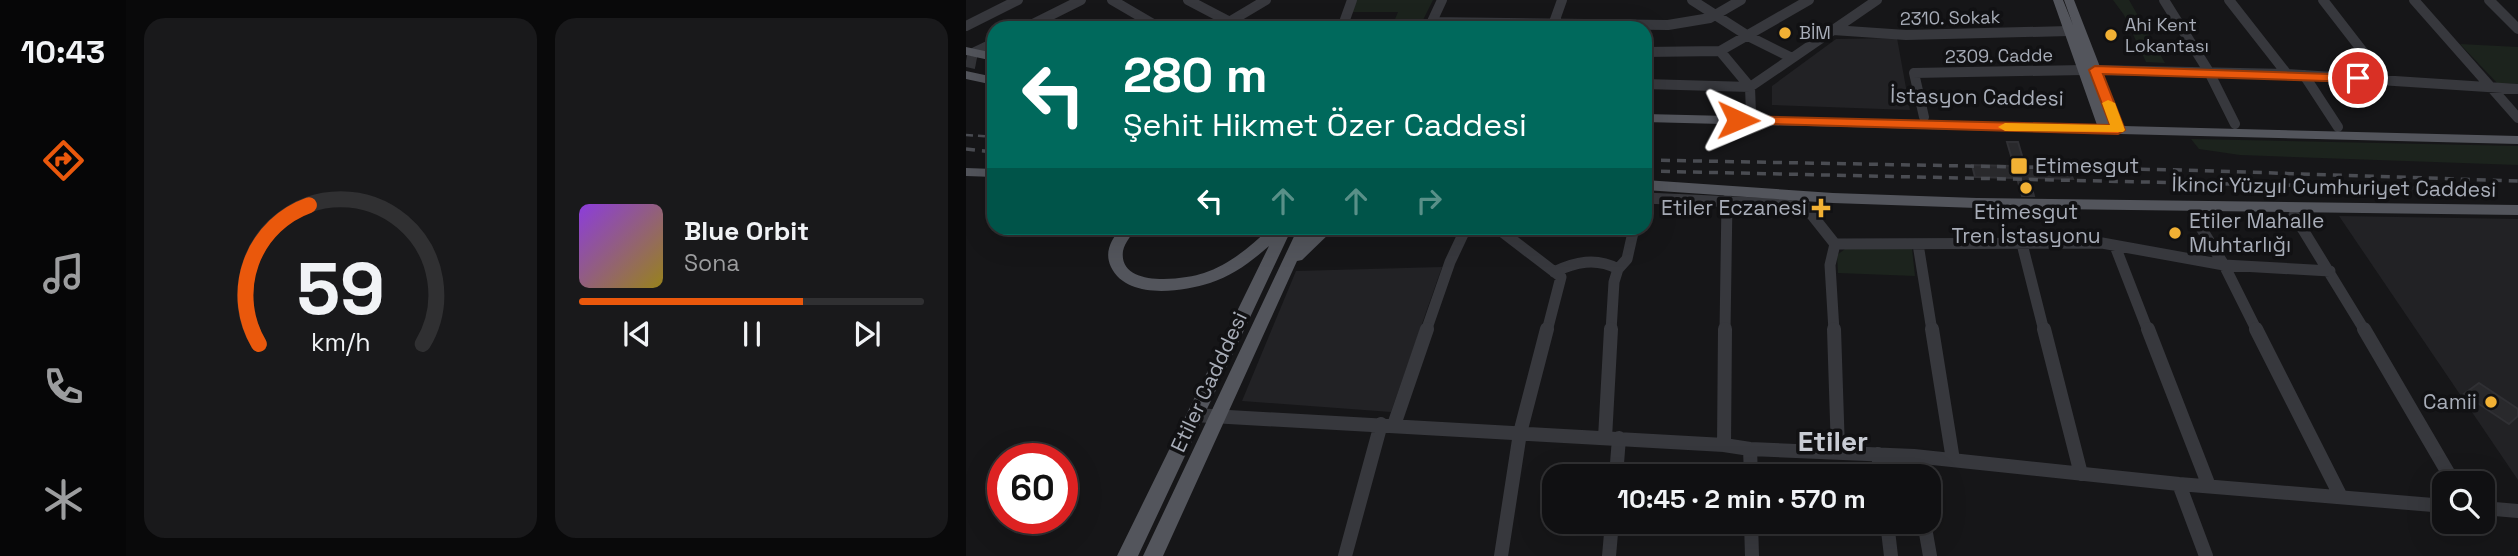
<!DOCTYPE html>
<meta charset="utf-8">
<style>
body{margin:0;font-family:"Space Grotesk",sans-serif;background:#19191b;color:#f1f3f6;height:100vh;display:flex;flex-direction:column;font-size:26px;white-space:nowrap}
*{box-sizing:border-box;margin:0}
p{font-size:23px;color:#9c9d9f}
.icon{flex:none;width:38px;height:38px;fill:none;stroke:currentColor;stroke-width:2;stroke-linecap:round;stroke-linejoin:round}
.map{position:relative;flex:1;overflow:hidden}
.details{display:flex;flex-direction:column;gap:18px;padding:18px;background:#09090a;width:840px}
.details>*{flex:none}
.guide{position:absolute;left:21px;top:21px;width:665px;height:214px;border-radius:21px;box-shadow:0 7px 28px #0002,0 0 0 2px #303032;background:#00695c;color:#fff;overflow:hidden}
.tools{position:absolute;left:1466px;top:471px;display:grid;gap:14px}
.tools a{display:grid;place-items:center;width:63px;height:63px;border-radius:14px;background:#101012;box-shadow:0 7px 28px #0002,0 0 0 2px #303032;font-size:35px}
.speed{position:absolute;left:21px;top:443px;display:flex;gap:14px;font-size:35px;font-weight:700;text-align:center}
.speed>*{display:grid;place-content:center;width:91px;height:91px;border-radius:50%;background:#101012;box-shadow:0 7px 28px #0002,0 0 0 2px #303032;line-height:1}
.speed .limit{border:10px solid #d22;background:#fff;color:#111}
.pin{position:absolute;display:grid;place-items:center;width:60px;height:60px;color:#fff;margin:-30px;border:4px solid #fff;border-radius:50%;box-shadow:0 2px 7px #0007}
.me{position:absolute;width:77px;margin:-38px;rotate:91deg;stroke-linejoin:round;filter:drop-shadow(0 0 5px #0008)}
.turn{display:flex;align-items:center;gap:24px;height:147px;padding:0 21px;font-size:32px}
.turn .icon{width:91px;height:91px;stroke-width:2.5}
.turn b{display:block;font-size:49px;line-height:60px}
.lanes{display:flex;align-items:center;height:66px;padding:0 21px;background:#0003;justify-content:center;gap:35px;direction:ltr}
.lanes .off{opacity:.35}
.details .tile{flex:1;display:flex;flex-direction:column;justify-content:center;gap:10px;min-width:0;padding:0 24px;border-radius:21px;background:#19191b}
.details .dial{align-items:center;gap:0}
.dial svg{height:182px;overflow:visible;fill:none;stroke:#303032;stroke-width:7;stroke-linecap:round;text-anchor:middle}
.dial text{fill:#f1f3f6;stroke:none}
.song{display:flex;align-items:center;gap:21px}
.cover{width:84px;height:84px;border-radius:10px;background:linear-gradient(135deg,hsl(270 70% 55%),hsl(50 70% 35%))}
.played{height:7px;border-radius:4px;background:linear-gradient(90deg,#ea580c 65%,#303032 65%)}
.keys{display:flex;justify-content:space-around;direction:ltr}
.details .tiles{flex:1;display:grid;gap:18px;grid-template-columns:repeat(2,1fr)}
.trip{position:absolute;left:576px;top:464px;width:399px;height:70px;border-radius:21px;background:#101012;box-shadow:0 7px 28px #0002,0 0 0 2px #303032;font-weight:800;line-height:70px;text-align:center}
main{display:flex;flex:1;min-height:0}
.menu{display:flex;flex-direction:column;width:126px;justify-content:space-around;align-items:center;background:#060607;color:#9c9d9f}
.menu .icon{width:49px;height:49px}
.menu .selected{color:#ea580c}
.menu b{font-size:32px;color:#f1f3f6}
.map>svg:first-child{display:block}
.built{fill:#222225}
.green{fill:#1c231d}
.building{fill:#29292c;stroke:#303034;stroke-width:2}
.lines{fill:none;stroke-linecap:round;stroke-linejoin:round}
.major-tunnel{stroke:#333438;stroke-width:12;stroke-dasharray:12 6;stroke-linecap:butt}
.minor-far2{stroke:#37383d;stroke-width:10}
.minor-far1{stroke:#37383d;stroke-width:11}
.minor{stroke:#37383d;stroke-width:14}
.major{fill:#53555c;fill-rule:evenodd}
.rail-far1{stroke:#4a4c52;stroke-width:2.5;stroke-dasharray:7 5;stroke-linecap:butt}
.rail{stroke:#4a4c52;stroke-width:3.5;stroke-dasharray:9 7;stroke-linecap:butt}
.route{fill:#ea580c;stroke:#983908;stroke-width:2}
.slow{fill:#f59e0b}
.poi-dot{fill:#f2b134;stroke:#111113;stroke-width:2.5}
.labels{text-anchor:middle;stroke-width:7;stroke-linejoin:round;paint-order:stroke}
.far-street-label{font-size:18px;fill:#a8adb8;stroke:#111113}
.far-poi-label{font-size:18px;fill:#a8adb8;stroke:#111113;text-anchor:start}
.street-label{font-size:21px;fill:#a8adb8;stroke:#111113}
.poi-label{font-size:21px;fill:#a8adb8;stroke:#111113;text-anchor:start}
.district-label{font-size:28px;font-weight:bold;fill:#c9ccd4;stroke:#111113}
</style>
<main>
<nav class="menu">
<b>10:43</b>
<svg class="icon selected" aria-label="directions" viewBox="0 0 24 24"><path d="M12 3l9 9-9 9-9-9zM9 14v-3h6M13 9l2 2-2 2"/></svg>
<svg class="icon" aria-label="music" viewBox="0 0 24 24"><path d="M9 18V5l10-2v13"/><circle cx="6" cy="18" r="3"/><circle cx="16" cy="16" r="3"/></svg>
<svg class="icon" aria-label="phone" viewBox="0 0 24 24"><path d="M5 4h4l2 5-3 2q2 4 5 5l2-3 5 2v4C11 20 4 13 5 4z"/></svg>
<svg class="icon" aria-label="climate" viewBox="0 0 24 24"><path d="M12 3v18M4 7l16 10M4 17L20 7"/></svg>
</nav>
<section class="details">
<div class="tiles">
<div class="tile dial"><svg viewBox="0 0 100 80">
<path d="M14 69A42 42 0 1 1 86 69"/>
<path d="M14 69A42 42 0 0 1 36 8" stroke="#ea580c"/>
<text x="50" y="56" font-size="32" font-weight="700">59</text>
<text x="50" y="72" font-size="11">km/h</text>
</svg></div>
<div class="tile">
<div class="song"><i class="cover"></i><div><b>Blue Orbit</b><p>Sona</p></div></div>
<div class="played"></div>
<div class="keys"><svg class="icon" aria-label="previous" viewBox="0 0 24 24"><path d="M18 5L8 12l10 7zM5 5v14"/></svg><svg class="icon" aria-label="pause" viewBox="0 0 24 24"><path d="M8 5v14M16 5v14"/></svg><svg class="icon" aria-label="next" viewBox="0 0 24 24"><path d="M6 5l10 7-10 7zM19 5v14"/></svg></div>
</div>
</div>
</section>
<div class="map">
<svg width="1552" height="556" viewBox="0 0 1552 556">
<rect width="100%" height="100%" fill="#161618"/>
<path class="built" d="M931 38 944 110 806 105V86L870 39Z
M1373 216 1552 219V480Z
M476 267 425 412 276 401 330 271Z"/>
<path class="green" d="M391 0H467L455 24H427L432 12H386Z
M1147 0H1163L1199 63 1180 62 1158 15Z
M1494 44 1552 47V84L1531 83Z
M1225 139 1552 146V165L1274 155 1233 149Z
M879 249H946L949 276 872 273 871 255Z"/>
<path class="building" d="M1041 142H1052L1059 166 1102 167 1107 179 1063 178 1068 196H1056L1051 178 1009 177 1006 165 1048 166Z
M1513 383 1552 409V416L1543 424 1498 394Z"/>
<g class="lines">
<path class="major-tunnel" d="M0 61 10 63"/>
<path class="minor-far2" d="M146 0 194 28
M222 0 262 21
M726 0 782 36 826 58
M1198 0 1243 72 1269 124
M1263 0 1321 74
M1357 0 1419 80
M1448 0 1552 118
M1523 0 1552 29
M466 22 702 25 744 18 775 0
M0 26 52 0
M59 28 115 0
M253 28 300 0
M376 28 386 0
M463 28 476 0
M586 28 596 0
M867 30 940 35 1103 31
M754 51 784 87 785 114
M9 52 28 43
M679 52 754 51 843 0
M1129 70 1321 74 1552 89
M1338 75 1372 127
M679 84 784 87 911 0
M958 117 948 73 1117 70"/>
<path class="minor-far1" d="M679 198 838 205 869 244 1136 243 1258 265 1364 271
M1227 215 1258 265 1291 331
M1328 215 1399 331
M531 228 595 277 581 331
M952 244 966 331
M1056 244 1078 331
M1149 246 1182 331
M588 272C609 262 630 257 652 269
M460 331 484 262 500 228
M645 331 648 282 652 269 661 259 668 228
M759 331 761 200
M868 331 864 265 869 244"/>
<path class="minor" d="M868 329 872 451
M966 329 987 460
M1078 329 1115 474
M1182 329 1243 486
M1290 329 1375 497
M1398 329 1488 483
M228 415 758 445 784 449 948 456 1213 484 1479 506
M428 425 461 329
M639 438 645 329
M758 445 759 329
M784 449 785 476
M912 454 915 476
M948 456 951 476
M650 476 653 438
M1213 484 1240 556
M1517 508 1552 511
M785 522 786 556
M921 522 925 556
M958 522 964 556
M379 556 415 424
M535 556 554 433 581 329
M643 556 646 522"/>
<path class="major" d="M1087 0H1097L1107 25 1098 0H1108L1157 126 1552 136V144L679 122V114L1131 125Z
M0 47 28 53V61L0 55Z
M0 71 28 77V85L0 79Z
M0 168 28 169V177L0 176Z
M679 180 867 193 1011 198 1552 205V215L1011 208 867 203 679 190Z
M155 228H170C165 236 159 242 157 251 152 288 217 280 238 273 263 265 285 246 304 228H326L172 556H151L303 246C285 262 266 276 244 283 215 292 161 300 145 267 138 252 145 240 155 228Z
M332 228H346L342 237 353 228H369L336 260 331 261 197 556H177Z"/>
<path class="rail-far1" d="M0 135 28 137"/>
<path class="rail" d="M0 149 28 152
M679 160 1216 170 1552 181
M679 171 1496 189"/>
</g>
<path class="route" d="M1129 66 1392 75 1398 78 1392 82 1137 74 1159 130 1152 134 772 123 765 120 772 116 1144 125 1123 70Z"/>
<path class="slow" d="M1142 100 1149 103 1159 130 1157 132 1039 131 1032 127 1039 123 1144 125 1136 103Z"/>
<g class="poi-dot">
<circle cx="819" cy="33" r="7"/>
<circle cx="1145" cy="35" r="7"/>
<rect x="1044" y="157" width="18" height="18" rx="3.5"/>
<circle cx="1060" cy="188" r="7"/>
<path d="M851.5 197.5h7v7h7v7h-7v7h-7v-7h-7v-7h7z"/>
<circle cx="1209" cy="233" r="7"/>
<circle cx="1525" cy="402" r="7"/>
</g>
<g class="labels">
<g class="far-street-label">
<text transform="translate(984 18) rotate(-1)" y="6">2310. Sokak</text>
<text transform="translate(1033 56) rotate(-1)" y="6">2309. Cadde</text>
</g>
<g class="far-poi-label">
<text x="1159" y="31">Ahi Kent<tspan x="1159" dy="21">Lokantası</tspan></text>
<text x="833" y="39">BİM</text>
</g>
<g class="street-label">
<text transform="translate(1011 97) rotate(1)" y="7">İstasyon Caddesi</text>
<text transform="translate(1368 187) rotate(1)" y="7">İkinci Yüzyıl Cumhuriyet Caddesi</text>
<text transform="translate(243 382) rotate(-65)" y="7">Etiler Cadddesi</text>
</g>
<g class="poi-label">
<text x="1069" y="173">Etimesgut</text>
<text x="841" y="215" text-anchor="end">Etiler Eczanesi</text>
<text x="1060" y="219" text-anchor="middle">Etimesgut<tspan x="1060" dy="24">Tren İstasyonu</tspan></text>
<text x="1223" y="228">Etiler Mahalle<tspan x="1223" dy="24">Muhtarlığı</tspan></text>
<text x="1511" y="409" text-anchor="end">Camii</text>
</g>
<g class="district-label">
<text x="867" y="451">Etiler</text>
</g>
</g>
</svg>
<div class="tools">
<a><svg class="icon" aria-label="search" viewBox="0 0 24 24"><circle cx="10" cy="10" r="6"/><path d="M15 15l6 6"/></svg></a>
</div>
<div class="speed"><div class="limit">60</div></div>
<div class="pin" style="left:1392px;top:78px;background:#d93025"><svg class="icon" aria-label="arrive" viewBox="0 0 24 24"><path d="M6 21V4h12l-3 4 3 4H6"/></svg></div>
<svg class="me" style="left:772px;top:120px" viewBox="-20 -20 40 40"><path d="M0-17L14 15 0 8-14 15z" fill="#ea580c" stroke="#fff" stroke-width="4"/></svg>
<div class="trip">10:45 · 2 min · 570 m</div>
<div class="guide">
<div class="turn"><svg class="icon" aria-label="left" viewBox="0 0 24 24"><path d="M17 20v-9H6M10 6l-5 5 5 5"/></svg><div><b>280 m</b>Şehit Hikmet Özer Caddesi</div></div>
<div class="lanes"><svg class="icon" aria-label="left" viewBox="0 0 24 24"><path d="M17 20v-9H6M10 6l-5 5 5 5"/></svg><svg class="icon off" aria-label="ahead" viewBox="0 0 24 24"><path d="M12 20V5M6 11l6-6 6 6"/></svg><svg class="icon off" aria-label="ahead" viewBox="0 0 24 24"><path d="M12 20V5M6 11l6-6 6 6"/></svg><svg class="icon off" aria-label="right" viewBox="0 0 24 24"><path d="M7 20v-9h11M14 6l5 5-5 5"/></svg></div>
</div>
</div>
</main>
